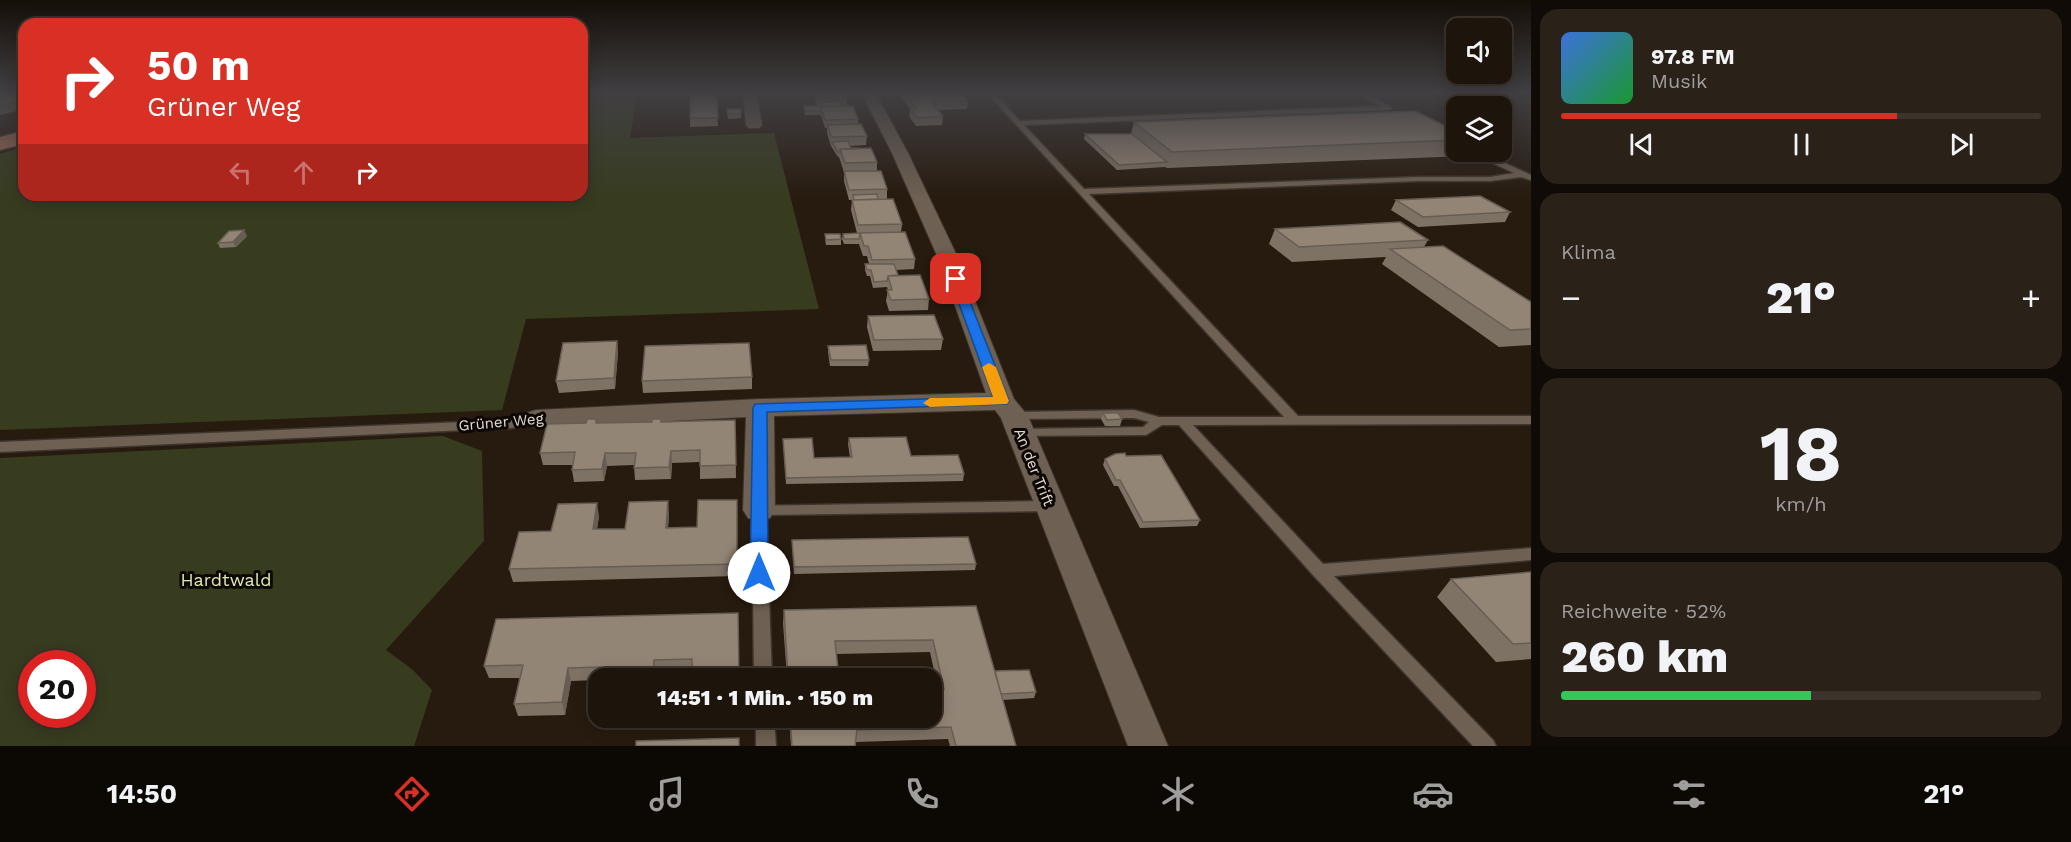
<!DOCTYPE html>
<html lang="de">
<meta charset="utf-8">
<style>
body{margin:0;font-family:"Work Sans",sans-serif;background:#2a2119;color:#f1f3f6;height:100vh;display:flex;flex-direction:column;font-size:22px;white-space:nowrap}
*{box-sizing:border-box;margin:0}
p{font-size:20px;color:#a09e9d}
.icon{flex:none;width:33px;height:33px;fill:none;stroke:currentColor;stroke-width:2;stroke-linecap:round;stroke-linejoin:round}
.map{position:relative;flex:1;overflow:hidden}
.details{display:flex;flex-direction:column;gap:9px;padding:9px;background:#100b06;width:540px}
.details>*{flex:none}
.hud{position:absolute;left:18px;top:18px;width:570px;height:183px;border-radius:18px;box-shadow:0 3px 15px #0003,0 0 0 2px #3b332c;background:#d93025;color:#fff;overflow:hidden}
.controls{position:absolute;left:1446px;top:18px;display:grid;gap:12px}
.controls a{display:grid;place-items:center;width:66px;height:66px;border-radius:12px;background:#1d140b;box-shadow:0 3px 15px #0003,0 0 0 2px #3b332c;font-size:30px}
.speed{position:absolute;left:18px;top:650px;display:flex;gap:12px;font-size:30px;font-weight:700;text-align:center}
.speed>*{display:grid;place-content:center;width:78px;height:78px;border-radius:50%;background:#1d140b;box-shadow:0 3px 15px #0003,0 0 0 2px #3b332c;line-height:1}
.speed .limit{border:9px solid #d22;background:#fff;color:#111}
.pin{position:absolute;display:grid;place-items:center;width:51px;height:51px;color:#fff;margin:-26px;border-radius:12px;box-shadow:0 3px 9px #0006}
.me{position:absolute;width:66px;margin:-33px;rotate:0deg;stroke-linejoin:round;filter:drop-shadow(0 0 4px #0008)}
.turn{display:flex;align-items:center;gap:21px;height:126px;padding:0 30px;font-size:27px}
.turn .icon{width:78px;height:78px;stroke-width:2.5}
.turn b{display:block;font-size:42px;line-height:51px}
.lanes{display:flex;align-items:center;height:57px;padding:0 30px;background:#0003;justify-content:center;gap:30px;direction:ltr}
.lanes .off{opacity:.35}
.big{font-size:45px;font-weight:800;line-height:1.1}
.details .tile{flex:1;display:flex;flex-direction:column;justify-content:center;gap:9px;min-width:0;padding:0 21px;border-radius:18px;background:#2a2119}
.details .dial{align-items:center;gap:0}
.dial b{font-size:78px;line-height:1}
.song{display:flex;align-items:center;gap:18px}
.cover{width:72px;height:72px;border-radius:9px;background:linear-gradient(135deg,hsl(220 70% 55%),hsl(130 70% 35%))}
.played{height:6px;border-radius:3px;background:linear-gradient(90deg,#d93025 70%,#3b332c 70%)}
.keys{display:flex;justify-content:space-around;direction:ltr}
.heat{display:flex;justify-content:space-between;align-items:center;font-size:33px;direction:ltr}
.charge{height:9px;border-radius:4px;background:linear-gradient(90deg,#34c759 52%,#3b332c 0)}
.trip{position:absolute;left:588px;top:668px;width:354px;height:60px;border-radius:18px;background:#1d140b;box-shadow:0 3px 15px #0003,0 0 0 2px #3b332c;font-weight:800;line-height:60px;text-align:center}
.tab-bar{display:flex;height:96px;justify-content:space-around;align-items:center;background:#0c0804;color:#a09e9d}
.tab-bar .icon{width:42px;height:42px}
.tab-bar .current{color:#d93025}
.tab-bar b{font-size:27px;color:#f1f3f6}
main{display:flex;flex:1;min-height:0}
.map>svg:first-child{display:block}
.green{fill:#373c1f;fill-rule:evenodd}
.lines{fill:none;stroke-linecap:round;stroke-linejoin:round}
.lane-casing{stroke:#3e352e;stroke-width:3}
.street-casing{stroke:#3e352e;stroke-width:2}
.primary-casing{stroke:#3e352e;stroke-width:3}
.lane{fill:#6e6052;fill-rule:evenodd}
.street{fill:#6e6052;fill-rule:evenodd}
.primary{fill:#9e6a57;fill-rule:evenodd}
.wall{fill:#7e7265}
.shaded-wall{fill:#675d53}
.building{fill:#938576;stroke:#675d53;stroke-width:1.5}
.route{fill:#1a73e8;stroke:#114b97;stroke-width:1.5}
.slow{fill:#f59e0b}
.labels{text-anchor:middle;stroke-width:6;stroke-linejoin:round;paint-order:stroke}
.street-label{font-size:15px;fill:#e3dad3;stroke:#0c0703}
.near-park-label{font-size:18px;fill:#dce8ad;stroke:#0c0703}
</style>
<main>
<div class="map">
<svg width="1531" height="746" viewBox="0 0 1531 746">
<rect width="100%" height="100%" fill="#271b0f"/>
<path class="green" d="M582 94H637L630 138 774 133 819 309 526 319 502 410 0 430V154L24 147V195H582Z
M443 436 482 451 484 541 386 650 413 670 432 690 414 746H0V458ZM32 663H82V714H32Z"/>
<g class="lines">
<g class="lane-casing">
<path id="lane" d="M988 94H995L1020 121 1381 106 1359 94H1367L1392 108 1389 110 1024 125 1084 189 1418 177H1490L1514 173 1473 154 1472 152H1481L1531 175V180L1521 177 1490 181H1418L1089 194 1298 416H1531V424L1193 425 1323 564 1531 548V560L1334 576 1493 740 1496 746H1473L1313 575 1179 425H1162L1146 435 1016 436 1014 433 1021 429 1143 427 1149 422 1134 418 1009 419 1008 416 1009 413 1014 412 1134 410 1159 417H1284Z
M536 415 541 416 542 419 541 422 512 428 0 452V442L512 420Z
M1050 501 1055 502 1057 506 1055 510 1050 511 766 515 772 678H754L752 510 754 506Z
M756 717H774L776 746H756Z"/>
</g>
<g class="street-casing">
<path id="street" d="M743 94H757L762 125 759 128H749L746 125Z
M862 94H876L908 153 958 258 1014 399 1028 416 1168 746H1128L1001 418 995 410 774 416 775 510 770 518 759 521 748 518 743 510 746 417 536 428 526 425 522 419 526 413 536 410 760 399 986 393 938 258 892 153Z"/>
</g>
<g class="primary-casing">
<path id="primary" d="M24 131V144L0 150V137Z"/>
</g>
<use href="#lane" class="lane"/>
<use href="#street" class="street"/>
<use href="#primary" class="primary"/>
</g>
<path class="wall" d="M10 94H24V99Z
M717 94 718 126 690 127V118Z
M806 94H846L847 97V105L841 106 858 119V124L867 136 866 145 850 146 851 148 858 149 877 162V171L887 189V199L902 224 901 232 915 259 914 269 896 270 898 275 929 299 928 310 889 311 886 301 888 290 887 287 873 288 870 276H867L865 270V264H869L867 256H863L859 244H844L842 239 843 234 857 233 851 210 852 200H853H849L844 181V172L839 157H838L831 146 827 133V128H825L821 115H805L804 106H817L814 95H806Z
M900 94H962L968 101 967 109 938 110 943 116 942 125 916 126 909 116 910 109Z
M727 109H741V118L728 119Z
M1134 122 1456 131V152H1467L1465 156 1167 168 1165 167 1117 170 1084 139 1085 134H1131Z
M1396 200 1510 212 1505 222 1418 227 1391 210Z
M1275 229 1428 240 1424 247 1531 302V345L1499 347 1382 264 1386 257 1292 262 1269 244Z
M825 234 841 239V245H826L825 239Z
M247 236 236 247 220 248 218 243Z
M868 316 943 339 941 350 873 351 867 327Z
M617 341 618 352 615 389 559 393 556 381Z
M828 346 869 360 868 366H830L828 352Z
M752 377V389L643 393 642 381Z
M1103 413 1122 419 1120 426H1105L1101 419Z
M596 419 597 423 735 420 736 478 700 479V462L672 463 671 479 635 480 634 465 607 466 604 481 574 482 572 470 573 465H543L540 453 586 423Z
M849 438 911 456 964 474 963 481 786 484 783 439 814 458 850 457 848 444Z
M1126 456 1200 520 1197 526 1140 528 1118 486H1114L1103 465 1105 459Z
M737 500V576L513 582 509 569 551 531 599 516 597 529H625L669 513 668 528 697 527Z
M792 540 976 564 975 570 794 574Z
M1531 572V659L1496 662 1437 597 1451 579Z
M976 606 995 671 1036 692 1034 698 1003 700 1016 746H950L948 739 856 742 855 746H791L789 717H932L938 689 930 652 836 654 839 678H787L783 623 784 610Z
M738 613 692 672 656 673 655 678H598V680L571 681 565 715 518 716 514 704 520 678H489L484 666Z"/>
<path class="shaded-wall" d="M23 99 24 102V109L0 115V105Z
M244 230 247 236 236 247 233 242Z
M617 341 618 352 615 389 614 378Z
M671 451 672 463 671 479 669 467Z
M605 453 607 466 604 481 602 469Z
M668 501 669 513 667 541 666 528Z
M597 503 599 516 595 542 593 529Z
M654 660 656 673 655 678H653Z
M568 668 571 681 565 715 562 702Z"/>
<path class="building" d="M0 94H7L23 99 0 105Z
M690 94H717L718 118H690Z
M817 94H846L847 97 818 98Z
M906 94H962L968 101 932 102 943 116 917 118 910 108H916Z
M839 101 841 106H821V111H805L804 106H823L821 102Z
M821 106H853L858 119 825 120Z
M727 109H741V114H728Z
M1415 111 1456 131V140L1172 152 1134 122Z
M861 124 867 136 832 137 827 125Z
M1085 134H1132L1167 162 1119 165Z
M848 141 851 148H858V149H840V152H838L832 142Z
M871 148 877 162 845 163 840 149Z
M844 171H881L887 189 849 190Z
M877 194 878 199 854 200 853 195Z
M1480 196 1510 212 1423 217 1396 200Z
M893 199 902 224 858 225 852 200Z
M1400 222 1428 240 1299 247 1275 229Z
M244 230 233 242 218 243 229 231Z
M905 232 915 259 872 260 868 246H864L860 233Z
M860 233 859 239H844L843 234Z
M825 234H840L841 239 826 240Z
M1443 246 1531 302V329L1510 330 1390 249Z
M865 264H894L898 275 888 276 887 281 874 282 871 270H867Z
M920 275 929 299 891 300 887 290H892L888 276Z
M934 315 943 339 874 340 868 316Z
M617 341 614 378 556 381 563 343Z
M749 343 752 377 642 381 645 346Z
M866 345 869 360H831L828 346Z
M1103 413H1118L1122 419 1107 420Z
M587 419H596V423L652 422V419H661V422L735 420 736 465 700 466V450L671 451 669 467 634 468 636 453H605L602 469 572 470 575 452 540 453 547 424 586 423Z
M906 437 911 456 958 455 964 474 786 478 783 439 812 438 814 458 852 457 849 438Z
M1125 453 1126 456 1161 455 1200 520 1143 522 1120 480H1116L1105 459 1115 454Z
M698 500H737V564L509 569 519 532 551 531 558 504 597 503 593 529H625L629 502 668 501 666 528 697 527Z
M968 537 976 564 794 567 792 540Z
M1531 572V643L1513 644 1451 579Z
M976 606 1016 746H956L951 727 857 730 855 746H792L790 717H932V689H944L933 640 835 641 839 678H788L784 610Z
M738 613 739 678H692V659L654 660 653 678H601L602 667 568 668 562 702 514 704 523 665 484 666 496 619Z
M1029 670 1036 692 1001 694 995 671Z
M739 738V746H636V741Z"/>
<linearGradient id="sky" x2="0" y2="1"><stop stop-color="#150f08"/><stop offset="0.47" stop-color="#413f42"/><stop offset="1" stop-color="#413f42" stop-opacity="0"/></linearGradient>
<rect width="1531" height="198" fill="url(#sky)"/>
<path class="route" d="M956 275 961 279 1009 401 1007 404 767 412 768 573 766 578 759 580 753 578 750 573 753 408 755 404 993 397 950 279Z"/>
<path class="slow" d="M989 363 996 367 1009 401 1007 404 930 407 923 403 930 398 993 397 982 367Z"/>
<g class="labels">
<g class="street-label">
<text transform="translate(501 422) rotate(-5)" y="5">Grüner Weg</text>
<text transform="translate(1034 467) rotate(68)" y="5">An der Trift</text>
</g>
<g class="near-park-label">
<text x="226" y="586">Hardtwald</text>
</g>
</g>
</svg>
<div class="controls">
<a><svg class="icon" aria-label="sound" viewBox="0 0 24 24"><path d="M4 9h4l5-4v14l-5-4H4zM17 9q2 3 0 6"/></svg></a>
<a><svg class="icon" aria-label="layers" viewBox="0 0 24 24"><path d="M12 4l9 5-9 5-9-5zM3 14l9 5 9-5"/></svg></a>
</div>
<div class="speed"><div class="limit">20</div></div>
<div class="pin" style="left:956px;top:279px;background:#d93025"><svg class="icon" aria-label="arrive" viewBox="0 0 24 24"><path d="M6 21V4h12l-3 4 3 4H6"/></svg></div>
<svg class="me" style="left:759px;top:573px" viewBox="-20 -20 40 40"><circle r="19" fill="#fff"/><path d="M0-13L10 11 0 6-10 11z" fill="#1a73e8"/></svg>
<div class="trip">14:51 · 1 Min. · 150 m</div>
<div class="hud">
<div class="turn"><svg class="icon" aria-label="right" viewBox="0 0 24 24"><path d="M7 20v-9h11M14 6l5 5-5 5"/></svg><div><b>50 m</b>Grüner Weg</div></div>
<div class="lanes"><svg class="icon off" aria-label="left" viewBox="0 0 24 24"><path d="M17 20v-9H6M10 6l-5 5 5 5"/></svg><svg class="icon off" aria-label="ahead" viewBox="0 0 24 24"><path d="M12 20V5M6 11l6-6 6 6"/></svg><svg class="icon" aria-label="right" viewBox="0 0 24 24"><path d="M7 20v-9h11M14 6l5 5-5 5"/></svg></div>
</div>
</div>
<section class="details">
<div class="tile">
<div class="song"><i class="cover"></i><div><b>97.8 FM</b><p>Musik</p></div></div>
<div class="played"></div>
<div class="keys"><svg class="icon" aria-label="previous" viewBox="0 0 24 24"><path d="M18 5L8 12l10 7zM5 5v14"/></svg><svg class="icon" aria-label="pause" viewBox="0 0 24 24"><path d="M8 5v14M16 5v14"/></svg><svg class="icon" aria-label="next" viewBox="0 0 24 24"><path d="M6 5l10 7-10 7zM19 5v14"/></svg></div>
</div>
<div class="tile"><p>Klima</p>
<div class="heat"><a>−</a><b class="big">21°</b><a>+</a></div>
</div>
<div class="tile dial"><b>18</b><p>km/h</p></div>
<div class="tile"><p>Reichweite · 52%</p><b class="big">260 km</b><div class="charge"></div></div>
</section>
</main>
<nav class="tab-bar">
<b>14:50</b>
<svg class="icon current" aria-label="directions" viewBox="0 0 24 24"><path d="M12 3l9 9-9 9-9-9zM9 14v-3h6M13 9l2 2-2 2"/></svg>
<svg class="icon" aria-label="music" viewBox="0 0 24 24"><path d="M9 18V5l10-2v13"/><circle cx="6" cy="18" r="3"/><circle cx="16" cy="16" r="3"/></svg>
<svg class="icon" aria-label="phone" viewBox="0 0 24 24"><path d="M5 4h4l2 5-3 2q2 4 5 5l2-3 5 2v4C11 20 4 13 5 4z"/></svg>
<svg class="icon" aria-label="climate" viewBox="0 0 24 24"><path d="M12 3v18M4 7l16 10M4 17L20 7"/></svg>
<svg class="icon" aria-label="car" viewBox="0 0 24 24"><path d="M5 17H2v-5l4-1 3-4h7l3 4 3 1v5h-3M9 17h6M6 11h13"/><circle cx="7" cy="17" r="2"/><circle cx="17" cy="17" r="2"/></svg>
<svg class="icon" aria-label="filters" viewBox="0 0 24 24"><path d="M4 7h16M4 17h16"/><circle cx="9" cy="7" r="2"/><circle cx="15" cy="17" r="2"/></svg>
<b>21°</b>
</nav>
